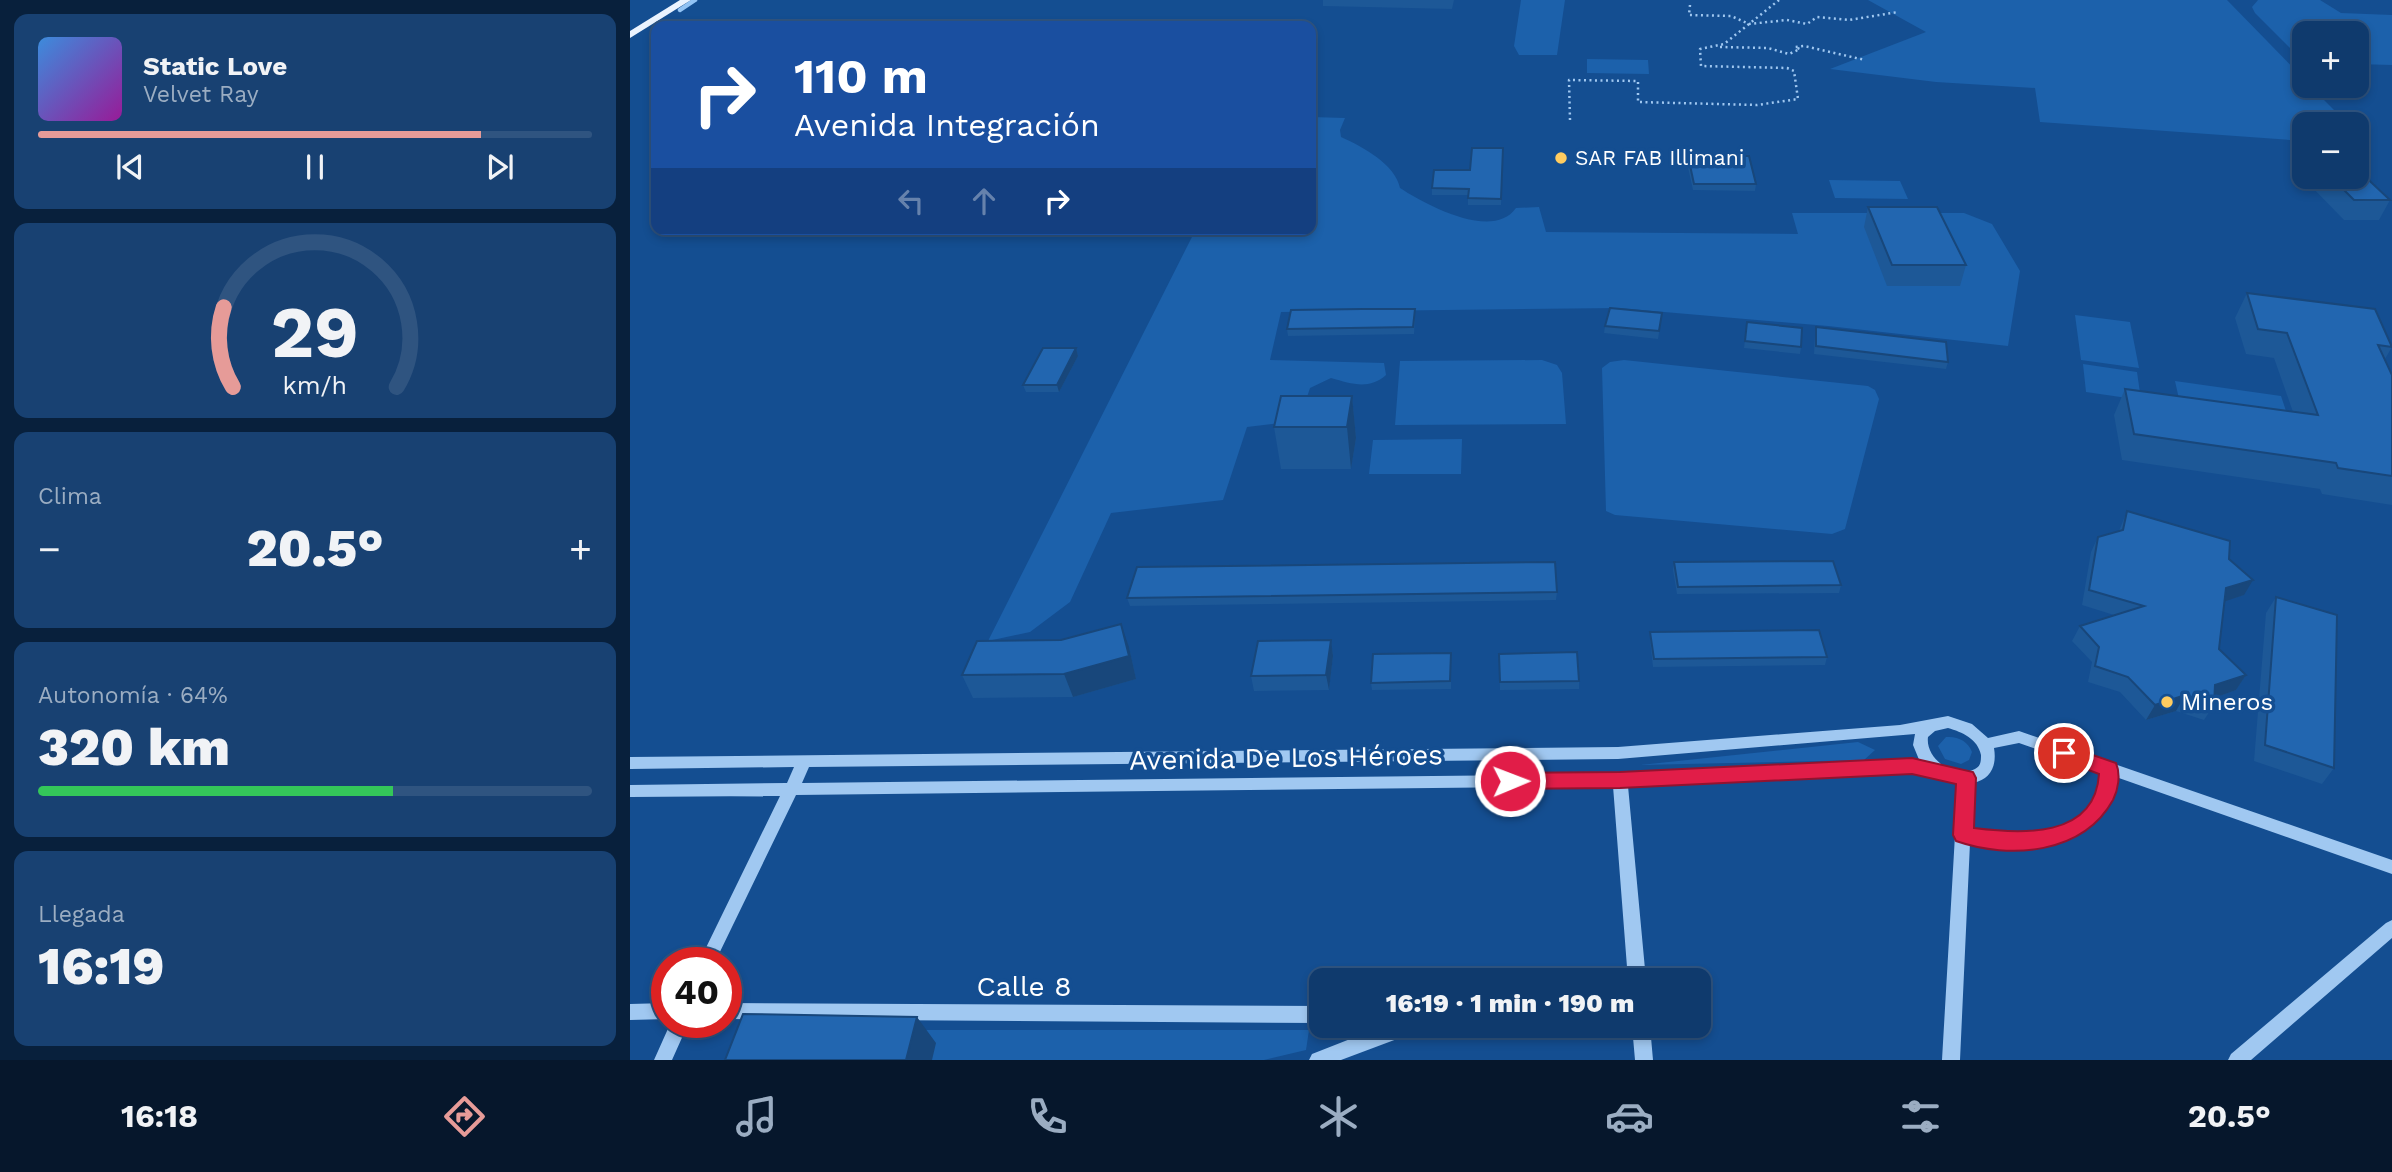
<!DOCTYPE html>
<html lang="es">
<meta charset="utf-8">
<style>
body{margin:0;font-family:"Work Sans",sans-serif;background:#184172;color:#f1f3f6;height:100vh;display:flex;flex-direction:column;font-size:26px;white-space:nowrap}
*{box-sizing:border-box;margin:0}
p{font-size:23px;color:#9badc2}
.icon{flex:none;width:38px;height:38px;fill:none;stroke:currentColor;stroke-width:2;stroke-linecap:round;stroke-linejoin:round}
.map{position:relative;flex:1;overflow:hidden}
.panel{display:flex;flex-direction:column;gap:14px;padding:14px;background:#08203c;width:630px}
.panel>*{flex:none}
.guide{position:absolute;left:21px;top:21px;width:665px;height:214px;border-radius:14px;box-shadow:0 4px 10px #0003,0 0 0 2px #2f5480;background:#1a4fa0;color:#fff;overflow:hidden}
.fabs{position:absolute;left:1662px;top:21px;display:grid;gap:14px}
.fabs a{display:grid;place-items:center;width:77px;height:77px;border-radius:14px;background:#0f3a6d;box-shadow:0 4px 10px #0003,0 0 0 2px #2f5480;font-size:35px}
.speed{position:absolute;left:21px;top:947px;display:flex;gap:14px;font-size:35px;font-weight:700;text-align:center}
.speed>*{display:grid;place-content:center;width:91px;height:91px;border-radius:50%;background:#0f3a6d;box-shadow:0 4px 10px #0003,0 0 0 2px #2f5480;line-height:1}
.speed .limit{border:10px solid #d22;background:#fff;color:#111}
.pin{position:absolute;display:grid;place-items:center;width:60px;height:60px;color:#fff;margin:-30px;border:4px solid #fff;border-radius:50%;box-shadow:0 2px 7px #0007}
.me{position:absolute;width:77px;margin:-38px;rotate:89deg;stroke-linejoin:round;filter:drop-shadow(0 0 5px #0008)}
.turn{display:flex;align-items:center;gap:24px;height:147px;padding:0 28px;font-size:32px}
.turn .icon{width:91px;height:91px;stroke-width:2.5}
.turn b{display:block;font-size:49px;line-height:60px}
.lanes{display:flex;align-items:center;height:66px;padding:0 28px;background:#0003;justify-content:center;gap:35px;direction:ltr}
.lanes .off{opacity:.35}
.big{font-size:52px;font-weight:800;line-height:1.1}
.panel .card{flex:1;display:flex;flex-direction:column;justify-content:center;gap:10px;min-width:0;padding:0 24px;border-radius:14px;background:#184172}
.panel .dial{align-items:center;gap:0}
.dial svg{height:182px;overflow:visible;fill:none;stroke:#2f5480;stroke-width:7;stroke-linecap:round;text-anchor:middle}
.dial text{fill:#f1f3f6;stroke:none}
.song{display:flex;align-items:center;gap:21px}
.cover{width:84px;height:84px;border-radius:10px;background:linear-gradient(135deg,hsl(210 70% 55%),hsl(300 70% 35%))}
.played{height:7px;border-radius:4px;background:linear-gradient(90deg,#e69b98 80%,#2f5480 80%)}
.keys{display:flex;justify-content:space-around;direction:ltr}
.heat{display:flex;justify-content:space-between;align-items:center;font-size:38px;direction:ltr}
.charge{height:10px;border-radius:5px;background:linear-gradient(90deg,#34c759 64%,#2f5480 0)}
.trip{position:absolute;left:679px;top:968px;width:402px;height:70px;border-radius:14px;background:#0f3a6d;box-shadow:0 4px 10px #0003,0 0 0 2px #2f5480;font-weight:800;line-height:70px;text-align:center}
.tabs{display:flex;height:112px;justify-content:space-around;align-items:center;background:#06172c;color:#9badc2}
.tabs .icon{width:49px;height:49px}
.tabs .on{color:#e69b98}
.tabs b{font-size:32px;color:#f1f3f6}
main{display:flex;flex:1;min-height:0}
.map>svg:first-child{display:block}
.green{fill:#1c61ab}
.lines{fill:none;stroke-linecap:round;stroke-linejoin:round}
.stream{stroke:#92c3f4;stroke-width:4.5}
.path{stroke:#a0c8f1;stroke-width:2.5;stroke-dasharray:2 3.5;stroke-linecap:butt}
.minor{fill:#a0c8f1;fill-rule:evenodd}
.major{fill:#eaf3ff;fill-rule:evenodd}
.wall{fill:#1d5897}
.shaded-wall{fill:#18477b}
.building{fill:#2266b0;stroke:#18477b;stroke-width:2}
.route{fill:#e11d48;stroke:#92132f;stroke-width:2}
.poi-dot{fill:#ffcc60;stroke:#144e91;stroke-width:2.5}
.labels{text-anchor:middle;stroke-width:7;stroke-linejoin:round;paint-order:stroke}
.far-poi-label{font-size:21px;fill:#fff;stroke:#144e91;text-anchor:start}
.poi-label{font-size:24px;fill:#fff;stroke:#144e91;text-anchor:start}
.near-street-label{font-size:28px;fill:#fff;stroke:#144e91}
</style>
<main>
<section class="panel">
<div class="card">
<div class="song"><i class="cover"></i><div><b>Static Love</b><p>Velvet Ray</p></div></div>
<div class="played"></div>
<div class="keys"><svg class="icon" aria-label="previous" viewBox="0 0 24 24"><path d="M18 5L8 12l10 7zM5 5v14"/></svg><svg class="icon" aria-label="pause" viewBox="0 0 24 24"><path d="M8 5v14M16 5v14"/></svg><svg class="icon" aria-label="next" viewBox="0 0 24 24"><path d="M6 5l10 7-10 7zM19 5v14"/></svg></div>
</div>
<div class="card dial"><svg viewBox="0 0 100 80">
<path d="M14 69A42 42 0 1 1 86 69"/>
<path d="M14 69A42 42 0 0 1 10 34" stroke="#e69b98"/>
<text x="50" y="56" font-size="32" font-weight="700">29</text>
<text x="50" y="72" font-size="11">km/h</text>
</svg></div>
<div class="card"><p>Clima</p>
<div class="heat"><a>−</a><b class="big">20.5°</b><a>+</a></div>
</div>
<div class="card"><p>Autonomía · 64%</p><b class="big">320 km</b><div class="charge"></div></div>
<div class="card"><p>Llegada</p><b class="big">16:19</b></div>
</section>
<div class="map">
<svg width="1762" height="1060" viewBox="0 0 1762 1060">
<rect width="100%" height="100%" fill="#144e91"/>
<path class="green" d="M891 0H935L927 55H889L884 46Z
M1238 0H1597L1675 80V86H1680L1718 124H1675V141L1410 122 1405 88 1306 82 1200 69 1296 32Z
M1628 0H1690L1711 13 1762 15V65L1727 64V33H1675L1674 62 1625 13 1622 7Z
M957 59 1018 60 1019 74 957 73Z
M681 117 715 118 710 130 711 137C733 147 765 164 770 188 796 205 863 241 886 208L909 207 916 232 1168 234 1162 213H1334L1362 224 1390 271 1378 346 1198 326 988 308 651 312 640 360 754 363 756 375C739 390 722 384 701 378L680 388 669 421 617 427 593 500 481 513 440 602 400 632 358 641 566 229H681Z
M1199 180 1270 181 1278 199 1205 198Z
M1445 315 1500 322 1509 368 1451 360Z
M912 360 927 365 932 373 936 424 765 425 770 361Z
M994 360 1238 386 1245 390 1249 399 1215 529 1202 534 985 515 976 511 972 368 980 362Z
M1453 364 1507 372 1511 400 1456 392Z
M1545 381 1651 396 1657 414 1549 399Z
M832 439 831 474H739L743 440Z
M1316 737C1328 736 1338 741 1342 752L1339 760 1331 764 1315 759 1308 746Z
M1228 742 1245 750 1234 760 1010 765Z
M142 1030H679L676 1050 634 1060H131Z"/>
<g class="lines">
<path class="stream" d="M50 10 65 0"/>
<path class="path" d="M1060 5 1059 15 1101 16 1119 24 1157 20 1177 24 1187 17 1219 20 1268 12
M1090 47 1138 48 1159 54 1170 49 1165 47 1174 46 1235 60
M940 120 939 80 1008 81V102L1127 105 1168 99 1164 71 1157 68 1071 66 1070 49 1094 44 1149 0"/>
<path class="minor" d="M1318 716 1342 724 1358 738 1389 731 1762 860V874L1486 777C1488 828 1426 849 1384 849 1369 849 1355 845 1340 843L1330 1060H1312L1328 783 1282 772 1259 771 998 786 1016 980H998L983 786 166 795 85 962H69L150 796 0 797V785L157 783 164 767 0 769V757L988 747 1270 725ZM1318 728C1332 732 1348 739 1351 755 1351 761 1351 766 1345 769 1325 780 1295 759 1298 737L1305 731ZM1285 734 1283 745 1290 762 1259 759 990 774 172 783 179 767 988 759ZM1389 743 1471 772C1471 777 1472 783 1471 788 1464 824 1410 837 1379 835 1366 835 1354 832 1341 829L1343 783C1361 779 1367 766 1364 748Z
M1762 920V938L1621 1060H1598L1601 1054 1756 923Z
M37 1003V1019L0 1020V1004Z
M96 1003 691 1006V1023L96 1019Z
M41 1022H59L42 1060H24Z
M735 1026H812L809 1032 803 1035 767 1039 711 1060H679L682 1054 738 1032Z
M1002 1026H1020L1023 1060H1005Z"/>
<path class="major" d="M50 0H61L0 38V31Z"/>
</g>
<path class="wall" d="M693 0H824L822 9 693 6Z
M873 148 871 205H838V195H802V188L840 170Z
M1058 156 1126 184 1125 191 1063 190 1057 163Z
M1675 177H1727L1760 200 1749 220H1714L1674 179Z
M1238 207 1336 265 1330 286H1257L1234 227Z
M1617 293 1762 347 1755 359 1762 375V505L1692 494 1690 489 1492 460 1484 415 1495 389 1663 412 1644 358 1616 354 1605 318Z
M1032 313 1028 339 974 333 975 326Z
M785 316 784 334 658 336 657 329Z
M1117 322 1171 347 1170 354 1114 348Z
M1186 327 1318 362 1316 369 1184 354 1185 335Z
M446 348 448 356 429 392H396L393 385Z
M722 396 726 438 721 469H651L644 427Z
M1497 511 1599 559 1614 595 1594 601 1589 649 1616 675 1606 690 1584 698V705L1574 720 1546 711 1516 720 1490 692 1458 682 1462 662 1442 641 1450 626 1484 615 1452 605 1461 552 1468 537 1489 531Z
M1044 562 1211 585 1209 593 1047 594 1043 570Z
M927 592 926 600 500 606 497 598Z
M1646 597 1704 768 1692 784 1624 761 1636 613Z
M1020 632 1197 657 1195 665 1023 667 1020 640Z
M701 640 703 656 699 690 624 691 621 676Z
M499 647 506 679 443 697 343 698 332 675Z
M821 653V689L742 690 741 683Z
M869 654 949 681V689L870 690Z"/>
<path class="shaded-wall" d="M446 348 448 356 429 392 427 385Z
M722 396 726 438 721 469 717 427Z
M1623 580 1614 595 1587 604 1596 588Z
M491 624 499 647 506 679 443 697 434 674Z
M701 640 703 656 699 690 696 675Z
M1616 675 1606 690 1576 701 1585 685Z
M1555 695 1546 711 1516 720 1525 705Z
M287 1017 306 1043 302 1060H276Z"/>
<path class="building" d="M842 148H873L871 199 838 198 839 189 802 188 804 170H840Z
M1058 156H1119L1126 184H1064Z
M1727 169 1760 200H1724L1701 177H1727Z
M1238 207H1307L1336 265H1262Z
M1617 293 1745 309 1762 347 1748 345 1762 375V476L1708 468 1706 463 1504 434 1495 389 1688 415 1657 333 1628 329Z
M980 308 1032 313 1029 331 975 326Z
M732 309H785L783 327 657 329 661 310Z
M1117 322 1172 328 1171 347 1115 341Z
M1186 327 1316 342 1318 362 1186 346Z
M413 348H446L427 385H393Z
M651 396H722L717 427H644Z
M1497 511 1600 541 1599 559 1623 580 1596 588 1589 649 1616 675 1585 685 1584 705 1555 695 1525 705 1498 677 1465 666 1469 647 1450 626 1514 606 1459 590 1468 537 1493 530Z
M1203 561 1211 585 1048 587 1044 562Z
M925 562 927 592 497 598 507 567Z
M1646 597 1707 615 1704 768 1635 745Z
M491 624 499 656 434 674 332 675 347 641 431 640Z
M1189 630 1197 657 1024 659 1020 632Z
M701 640 696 675 621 676 628 641Z
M947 652 949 681 870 682 869 654Z
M821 653 820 681 741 683 743 654Z
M113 1014 287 1017 276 1060H95Z"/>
<path class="route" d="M1434 745 1486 763C1491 775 1488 790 1483 800 1453 854 1380 860 1326 841L1323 835 1326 784 1282 774 990 788 880 789 873 787 870 781 873 775 880 773 990 772 1282 758 1343 772 1346 778 1344 828C1391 834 1465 839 1469 774L1427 758 1424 753 1427 747Z"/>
<g class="poi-dot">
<circle cx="931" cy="158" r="7"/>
<circle cx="1537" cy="702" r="7"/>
</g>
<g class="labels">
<g class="far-poi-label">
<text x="945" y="165">SAR FAB Illimani</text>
</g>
<g class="poi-label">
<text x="1551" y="710">Mineros</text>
</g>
<g class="near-street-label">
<text transform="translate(656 757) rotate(-1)" y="10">Avenida De Los Héroes</text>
<text x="394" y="996">Calle 8</text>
</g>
</g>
</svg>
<div class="fabs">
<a>+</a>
<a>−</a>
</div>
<div class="speed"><div class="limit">40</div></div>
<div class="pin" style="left:1434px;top:753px;background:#d93025"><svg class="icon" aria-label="arrive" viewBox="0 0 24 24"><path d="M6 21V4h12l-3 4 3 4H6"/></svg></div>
<svg class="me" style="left:880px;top:781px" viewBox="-20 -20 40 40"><circle r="17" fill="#e11d48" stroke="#fff" stroke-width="3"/><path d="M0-11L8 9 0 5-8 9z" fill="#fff"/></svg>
<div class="trip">16:19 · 1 min · 190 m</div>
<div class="guide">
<div class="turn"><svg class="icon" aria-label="right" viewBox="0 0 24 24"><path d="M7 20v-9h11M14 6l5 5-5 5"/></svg><div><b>110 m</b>Avenida Integración</div></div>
<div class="lanes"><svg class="icon off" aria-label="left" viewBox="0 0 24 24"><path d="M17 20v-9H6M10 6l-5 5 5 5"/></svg><svg class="icon off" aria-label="ahead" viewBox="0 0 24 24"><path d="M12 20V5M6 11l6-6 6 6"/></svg><svg class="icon" aria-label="right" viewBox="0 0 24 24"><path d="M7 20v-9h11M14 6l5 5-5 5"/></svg></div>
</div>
</div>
</main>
<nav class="tabs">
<b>16:18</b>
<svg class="icon on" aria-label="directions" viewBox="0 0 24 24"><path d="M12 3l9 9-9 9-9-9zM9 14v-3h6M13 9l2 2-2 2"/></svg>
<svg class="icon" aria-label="music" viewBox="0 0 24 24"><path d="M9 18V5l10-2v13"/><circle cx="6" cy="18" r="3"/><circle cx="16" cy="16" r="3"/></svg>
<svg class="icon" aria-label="phone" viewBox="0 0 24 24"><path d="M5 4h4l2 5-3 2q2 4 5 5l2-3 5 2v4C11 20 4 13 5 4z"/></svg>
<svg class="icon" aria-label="climate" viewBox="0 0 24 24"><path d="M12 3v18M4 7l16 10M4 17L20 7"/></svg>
<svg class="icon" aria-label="car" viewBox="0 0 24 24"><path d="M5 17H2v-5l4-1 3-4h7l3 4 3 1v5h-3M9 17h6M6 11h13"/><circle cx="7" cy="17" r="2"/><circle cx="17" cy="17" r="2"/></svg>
<svg class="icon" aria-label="filters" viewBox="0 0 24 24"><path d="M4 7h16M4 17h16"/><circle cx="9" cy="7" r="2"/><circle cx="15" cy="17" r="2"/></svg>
<b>20.5°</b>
</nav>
